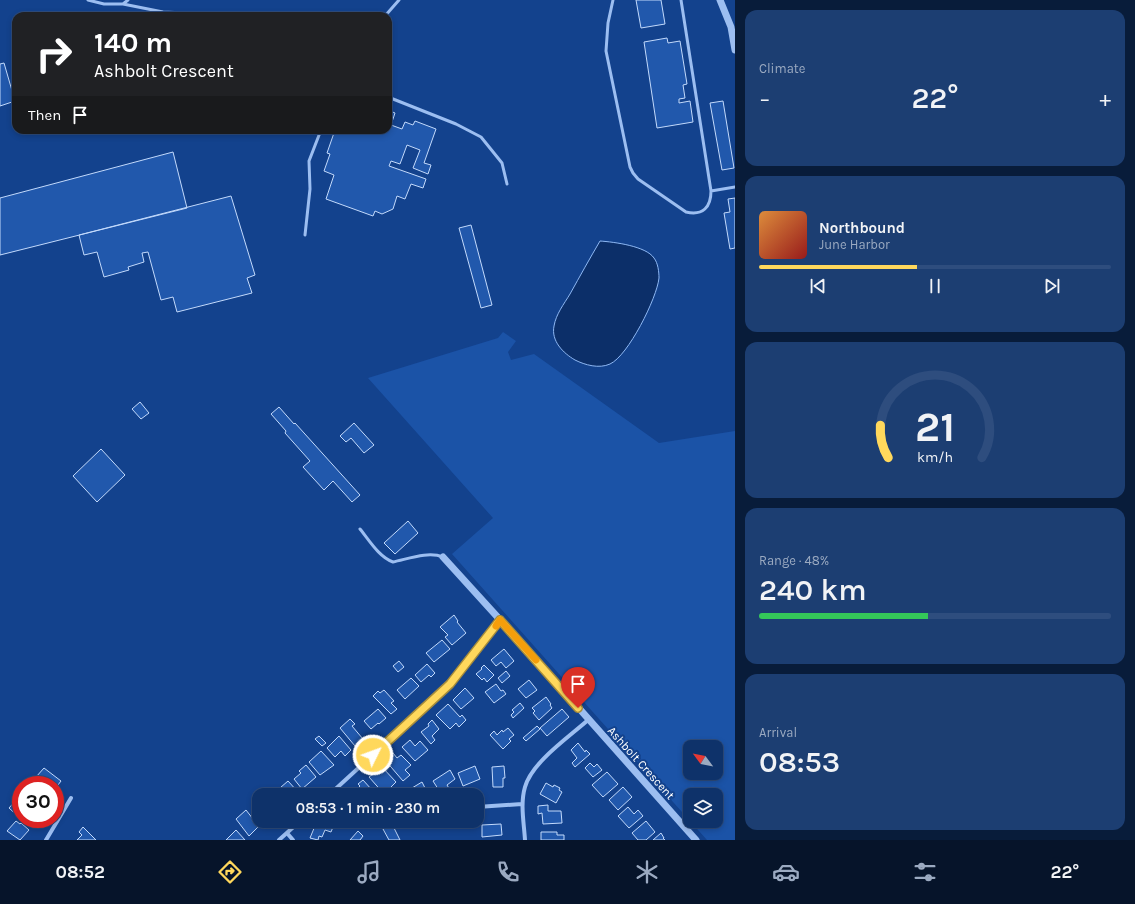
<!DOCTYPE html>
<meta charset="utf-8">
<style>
body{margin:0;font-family:Karla,sans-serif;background:#1c3e72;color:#f1f3f6;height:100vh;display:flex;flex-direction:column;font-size:15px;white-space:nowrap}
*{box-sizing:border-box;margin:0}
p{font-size:13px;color:#9baac1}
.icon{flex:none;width:22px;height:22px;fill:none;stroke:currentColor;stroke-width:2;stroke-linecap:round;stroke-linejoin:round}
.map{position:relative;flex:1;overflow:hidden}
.panel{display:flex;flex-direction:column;gap:10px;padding:10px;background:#081c3a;width:400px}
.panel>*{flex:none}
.guide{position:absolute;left:12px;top:12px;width:380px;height:122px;border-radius:12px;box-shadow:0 2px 6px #0003,0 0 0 1px #2e4d7e;background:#202124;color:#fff;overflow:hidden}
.needle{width:26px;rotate:302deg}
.buttons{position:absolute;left:683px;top:740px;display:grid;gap:8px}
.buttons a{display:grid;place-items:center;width:40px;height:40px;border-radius:8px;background:#0e326a;box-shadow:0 2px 6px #0003,0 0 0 1px #2e4d7e;font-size:20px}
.speed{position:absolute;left:12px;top:776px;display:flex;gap:8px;font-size:20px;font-weight:700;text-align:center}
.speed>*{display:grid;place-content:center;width:52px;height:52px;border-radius:50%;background:#0e326a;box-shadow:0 2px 6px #0003,0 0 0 1px #2e4d7e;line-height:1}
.speed .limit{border:6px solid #d22;background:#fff;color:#111}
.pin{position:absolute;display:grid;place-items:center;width:34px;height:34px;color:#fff;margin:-41px -17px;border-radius:50% 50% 50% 0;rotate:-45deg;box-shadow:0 0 4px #0007}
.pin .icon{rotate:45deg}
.me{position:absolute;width:44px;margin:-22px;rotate:48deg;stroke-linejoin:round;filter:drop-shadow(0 0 3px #0008)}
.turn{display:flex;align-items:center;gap:14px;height:84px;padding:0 16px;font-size:18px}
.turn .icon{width:52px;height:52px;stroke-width:2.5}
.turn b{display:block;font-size:28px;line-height:34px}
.then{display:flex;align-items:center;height:38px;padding:0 16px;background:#0003;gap:8px;font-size:15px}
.big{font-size:30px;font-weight:600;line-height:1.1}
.panel .card{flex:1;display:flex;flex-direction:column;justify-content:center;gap:6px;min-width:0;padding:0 14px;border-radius:12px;background:#1c3e72}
.panel .dial{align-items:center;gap:0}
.dial svg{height:104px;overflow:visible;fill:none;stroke:#2e4d7e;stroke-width:7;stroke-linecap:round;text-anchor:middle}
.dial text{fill:#f1f3f6;stroke:none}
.song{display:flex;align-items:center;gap:12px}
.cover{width:48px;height:48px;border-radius:6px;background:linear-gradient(135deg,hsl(30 70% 55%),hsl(0 70% 35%))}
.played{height:4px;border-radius:2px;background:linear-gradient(90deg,#ffd85c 45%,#2e4d7e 45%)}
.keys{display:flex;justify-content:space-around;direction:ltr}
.heat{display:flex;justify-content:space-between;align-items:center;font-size:22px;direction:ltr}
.charge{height:6px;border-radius:3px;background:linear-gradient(90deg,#34c759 48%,#2e4d7e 0)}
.trip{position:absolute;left:252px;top:788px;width:232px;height:40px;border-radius:12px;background:#0e326a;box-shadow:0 2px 6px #0003,0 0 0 1px #2e4d7e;font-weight:600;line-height:40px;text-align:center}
.tab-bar{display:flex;height:64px;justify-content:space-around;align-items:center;background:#06142a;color:#9baac1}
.tab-bar .icon{width:28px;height:28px}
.tab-bar .current{color:#ffd85c}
.tab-bar b{font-size:18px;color:#f1f3f6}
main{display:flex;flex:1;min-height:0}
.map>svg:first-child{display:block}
.green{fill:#1b53a7;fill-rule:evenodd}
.water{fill:#0c2f69;stroke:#8eb8f4}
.building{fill:#2158ac;stroke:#c3dafc}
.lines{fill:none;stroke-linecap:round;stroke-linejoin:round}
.service{stroke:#9cbef1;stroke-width:3}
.minor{stroke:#9cbef1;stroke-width:4}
.tertiary{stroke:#9cbef1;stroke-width:7}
.route-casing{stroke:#a68c3c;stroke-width:10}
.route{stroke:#ffd85c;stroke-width:7}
.slow{stroke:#f59e0b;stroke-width:7}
.labels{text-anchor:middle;stroke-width:4;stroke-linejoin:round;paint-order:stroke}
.street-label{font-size:12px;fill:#fff;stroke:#13428d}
</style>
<main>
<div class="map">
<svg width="735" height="840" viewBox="0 0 735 840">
<rect width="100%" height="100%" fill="#13428d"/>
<path class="green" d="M503 332 516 341 508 352 511 360 534 354 659 443 735 431V840H707L690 821H716V795H690V821L452 554 493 518 368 378 498 338ZM690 747H716V773H690Z"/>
<path class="water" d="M600 241C614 242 646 246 654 258 658 263 659 272 659 278 657 298 628 356 610 364 599 369 585 365 575 360 563 353 551 341 554 326 556 314 564 304 570 294 580 276 590 258 600 241Z"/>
<path class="building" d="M636 0H661L665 24 641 28Z
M667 38 668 43 680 41 687 84 683 85 685 98 679 99V103L690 101 693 122 657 128 644 42Z
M4 63 15 101 0 106V64Z
M723 101 734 168 722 170 710 103Z
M388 110 395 113 391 125 402 129 405 122 413 125 415 121 436 129 424 163 431 165 428 174 413 168 420 150 407 145 400 164 391 161 389 166 426 179 423 188 411 184 405 199 397 196 393 209 382 214 375 211 373 216 326 199 334 175 324 171 330 154 327 153 335 130H388Z
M173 152 187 208 0 255V198Z
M231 196 255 275 247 278 252 293 177 312 173 297 161 300 148 252 142 253 144 262 128 267 129 270 104 277 97 252 84 255 79 235Z
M735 198V248L730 249 724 213 730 212 728 199Z
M471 225 492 305 481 308 459 228Z
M140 402 149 413 141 419 132 409Z
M279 407 294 424 295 423 360 495 352 502 333 481 324 490 303 467 310 461 285 433 286 431 271 414Z
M354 423 374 445 364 453 351 438 346 442 340 436Z
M101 449 125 475 97 502 73 476Z
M408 521 418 533 395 554 384 543Z
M454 615 458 621 457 622 466 633 452 645 445 637 448 635 440 627Z
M442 640 450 649 434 662 426 653Z
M504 649 514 661 506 668 501 662 496 666 491 660Z
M399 661 404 667 398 672 393 666Z
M427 664 435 673 431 677 429 675 421 682 415 675Z
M484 665 494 675 487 682 484 678 482 680 476 674 482 669 481 668Z
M506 671 510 676 502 683 498 678Z
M411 678 419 686 405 699 397 690Z
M529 680 537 690 526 698 518 689Z
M496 684 501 691 503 690 506 694 494 703 485 692Z
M465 688 474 698 461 709 453 700Z
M384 690 394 701 391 703 397 709 391 714 373 696 378 691 380 693Z
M546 697 551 704 550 705 552 708 539 720 533 713 535 711 532 708Z
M520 703 524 708 513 718 511 715 514 712 512 710Z
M448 704 460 717 462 715 466 720 459 727 456 723 450 729 436 715Z
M378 709 386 718 379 724 378 723 371 729 364 721Z
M562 709 569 717 547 736 540 728Z
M350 719 355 724 352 726 363 739 355 746 340 728Z
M432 720 439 729 432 736 435 740 431 744 421 732 429 726 428 724Z
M537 726 540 729 526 741 523 738Z
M508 728 514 735 509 739 511 741 503 749 490 735 494 731 497 735 502 730 503 732Z
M319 736 326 743 322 746 315 739Z
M339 736 351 750 345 756 341 751 335 757 327 748Z
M410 740 415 746 420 741 428 750 415 761 402 747Z
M578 743 585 752 586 750 590 754 575 767 572 763 577 758 571 750Z
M321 751 334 765 320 775 309 762Z
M393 753 397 758 401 755 411 765 405 770 410 775 403 781 385 760Z
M590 763 594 767 597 764 602 770 593 777 585 768Z
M306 765 316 777 302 789 294 779 301 773 299 771Z
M475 766 480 779 463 786 458 773Z
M504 766 505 778H503V787H493L492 767Z
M382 767 396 782 384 794 369 777Z
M44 768 61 781 58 785 56 783 54 785H46L36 777Z
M450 770 455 779 447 785 450 790 442 795 433 781Z
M607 772 618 784 603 797 592 785Z
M363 780 372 790 366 795H355L353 793 360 786 358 784Z
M288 781 298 792 294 795H274L273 794Z
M422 782 427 792 429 791 432 795H415L412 788Z
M546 783 553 787 554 785 560 788 559 790 562 792 556 803 540 794Z
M623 787 632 797 618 810 609 800Z
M17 799 20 802 21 801V819L9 808Z
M548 805V811H561L562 823 543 824 542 813 538 814V806Z
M628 807 634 814 638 810 643 816 629 828 618 816Z
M246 810 253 819 252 820 258 827 249 836 236 819Z
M16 821 20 824 21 823 29 830 20 840 7 831Z
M317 821H332L335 822 331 832 325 830 322 837 319 836 318 840 310 838Z
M646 821 655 832 646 840H638L632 833Z
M392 824 400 840H389L383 829Z
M501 824 502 835 482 837V825Z
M83 827 96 840H77L82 835 79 832Z
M236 830 245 840H226Z
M358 831 363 836 360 840H350Z
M541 832H557V835H564V840H541Z
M661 833 664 838H663L665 840H653Z"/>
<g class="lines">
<path class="service" d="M88 0 104 4H123L128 0
M613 0 608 23 606 51 630 167 633 173 638 179 686 212C703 216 711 207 711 191L681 0
M123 4 163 12 254 16
M385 16 399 0
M388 97 456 124 481 137 502 163 507 184
M711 191 735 187
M305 235 310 189 309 161 321 130
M360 529C369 540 379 557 393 562 408 559 428 551 443 557"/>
<path class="minor" d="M329 795 450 684 500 620
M477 807 522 804
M439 824 445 821
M287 833 293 840
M46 840 71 798
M279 840 300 821
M525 840C524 823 520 804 525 787 532 762 569 737 588 720"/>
<path class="tertiary" d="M720 0 731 27 735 50
M443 557 513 634 696 840"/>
</g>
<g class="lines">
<g class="route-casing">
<path id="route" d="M373 755 450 684 500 620 578 708"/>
</g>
<use href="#route" class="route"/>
<path class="slow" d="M496 626 500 620 536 660"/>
</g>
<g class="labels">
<g class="street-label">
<text transform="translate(641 763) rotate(48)" y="4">Ashbolt Crescent</text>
</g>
</g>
</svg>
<div class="buttons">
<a><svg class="needle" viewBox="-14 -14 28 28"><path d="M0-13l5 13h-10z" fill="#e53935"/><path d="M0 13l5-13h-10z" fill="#9baac1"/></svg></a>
<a><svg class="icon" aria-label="layers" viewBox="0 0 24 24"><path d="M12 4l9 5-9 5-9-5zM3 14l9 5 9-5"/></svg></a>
</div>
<div class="speed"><div class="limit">30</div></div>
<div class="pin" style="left:578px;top:708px;background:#d93025"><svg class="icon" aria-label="arrive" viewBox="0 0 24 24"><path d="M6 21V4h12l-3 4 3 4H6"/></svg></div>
<svg class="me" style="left:373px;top:755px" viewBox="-20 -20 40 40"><circle r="17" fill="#ffd85c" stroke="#fff" stroke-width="3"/><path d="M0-11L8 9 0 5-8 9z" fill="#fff"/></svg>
<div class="trip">08:53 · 1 min · 230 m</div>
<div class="guide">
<div class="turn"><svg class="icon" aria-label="right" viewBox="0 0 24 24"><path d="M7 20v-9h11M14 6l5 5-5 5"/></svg><div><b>140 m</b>Ashbolt Crescent</div></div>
<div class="then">Then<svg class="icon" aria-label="arrive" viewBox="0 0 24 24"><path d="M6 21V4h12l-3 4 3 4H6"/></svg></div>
</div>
</div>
<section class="panel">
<div class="card"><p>Climate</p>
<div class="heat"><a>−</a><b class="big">22°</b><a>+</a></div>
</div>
<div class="card">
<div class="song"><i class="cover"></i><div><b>Northbound</b><p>June Harbor</p></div></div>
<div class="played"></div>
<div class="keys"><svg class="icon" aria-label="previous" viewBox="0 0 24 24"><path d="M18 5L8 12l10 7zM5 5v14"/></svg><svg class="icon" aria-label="pause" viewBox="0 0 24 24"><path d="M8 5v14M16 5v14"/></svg><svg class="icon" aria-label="next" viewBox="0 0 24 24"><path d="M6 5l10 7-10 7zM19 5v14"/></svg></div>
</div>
<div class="card dial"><svg viewBox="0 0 100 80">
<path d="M14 69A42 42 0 1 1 86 69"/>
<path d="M14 69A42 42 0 0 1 8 44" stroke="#ffd85c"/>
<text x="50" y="56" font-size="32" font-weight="700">21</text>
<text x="50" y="72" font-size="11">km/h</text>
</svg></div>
<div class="card"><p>Range · 48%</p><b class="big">240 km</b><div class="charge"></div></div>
<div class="card"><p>Arrival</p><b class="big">08:53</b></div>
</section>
</main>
<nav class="tab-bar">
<b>08:52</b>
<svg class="icon current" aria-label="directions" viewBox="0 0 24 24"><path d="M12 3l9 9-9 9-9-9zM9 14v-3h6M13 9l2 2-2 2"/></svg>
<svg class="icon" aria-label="music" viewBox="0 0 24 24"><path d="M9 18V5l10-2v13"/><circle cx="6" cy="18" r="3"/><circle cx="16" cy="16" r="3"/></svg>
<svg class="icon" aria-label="phone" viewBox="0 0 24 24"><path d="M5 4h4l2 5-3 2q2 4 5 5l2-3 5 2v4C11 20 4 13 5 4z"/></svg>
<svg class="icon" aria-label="climate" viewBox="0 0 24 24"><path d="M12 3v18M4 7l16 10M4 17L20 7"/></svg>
<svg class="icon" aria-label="car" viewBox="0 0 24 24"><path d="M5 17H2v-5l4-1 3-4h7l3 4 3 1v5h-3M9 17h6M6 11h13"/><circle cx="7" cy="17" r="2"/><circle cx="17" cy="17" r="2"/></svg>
<svg class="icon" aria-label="filters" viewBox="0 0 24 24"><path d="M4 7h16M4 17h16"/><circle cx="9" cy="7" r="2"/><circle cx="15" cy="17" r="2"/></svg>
<b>22°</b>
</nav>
